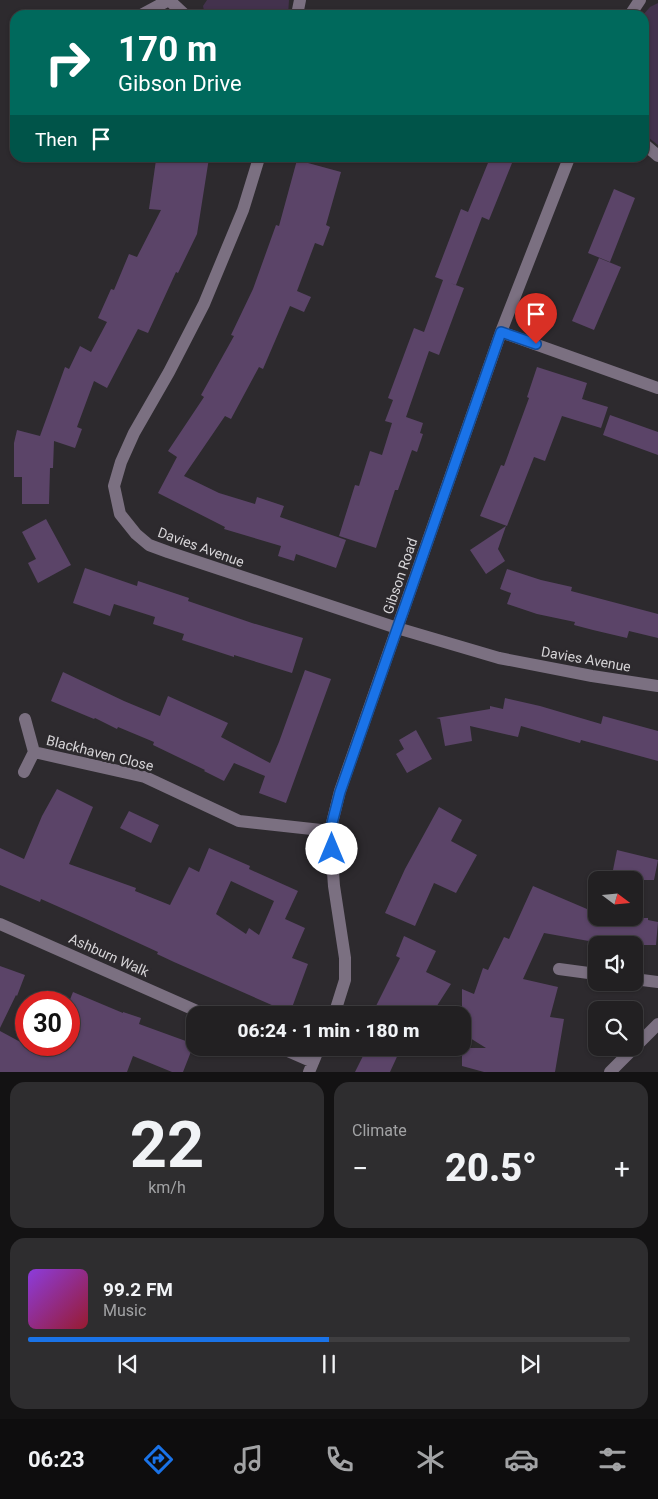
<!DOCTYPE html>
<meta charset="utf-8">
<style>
body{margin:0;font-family:Roboto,sans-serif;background:#2e2d2f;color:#f1f3f6;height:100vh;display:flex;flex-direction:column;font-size:19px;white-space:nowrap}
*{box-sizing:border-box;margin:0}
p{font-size:16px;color:#a2a3a5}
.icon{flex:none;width:28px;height:28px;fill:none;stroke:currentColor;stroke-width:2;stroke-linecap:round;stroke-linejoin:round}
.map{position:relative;height:1072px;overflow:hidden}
.drawer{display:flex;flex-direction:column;gap:10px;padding:10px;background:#131213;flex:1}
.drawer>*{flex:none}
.top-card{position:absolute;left:10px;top:10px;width:639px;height:152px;border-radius:15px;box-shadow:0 1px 4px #0004,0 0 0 1px #3f3e40;background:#00695c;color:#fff;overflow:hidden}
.needle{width:32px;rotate:106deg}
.controls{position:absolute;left:588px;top:871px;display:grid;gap:10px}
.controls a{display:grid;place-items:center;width:55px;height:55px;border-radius:10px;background:#222022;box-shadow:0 1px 4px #0004,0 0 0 1px #3f3e40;font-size:25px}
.speed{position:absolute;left:15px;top:991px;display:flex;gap:10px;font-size:25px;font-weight:700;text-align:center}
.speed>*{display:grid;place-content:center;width:65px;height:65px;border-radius:50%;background:#222022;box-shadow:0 1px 4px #0004,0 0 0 1px #3f3e40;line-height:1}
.speed .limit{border:8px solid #d22;background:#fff;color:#111}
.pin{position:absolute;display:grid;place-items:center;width:42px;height:42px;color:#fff;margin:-51px -21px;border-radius:50% 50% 50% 0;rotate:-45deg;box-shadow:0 0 5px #0007}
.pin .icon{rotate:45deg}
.me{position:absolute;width:55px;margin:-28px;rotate:0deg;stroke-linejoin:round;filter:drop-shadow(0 0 4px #0008)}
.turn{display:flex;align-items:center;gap:18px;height:105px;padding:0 25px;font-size:22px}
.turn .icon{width:65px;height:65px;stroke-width:2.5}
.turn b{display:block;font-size:35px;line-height:42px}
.then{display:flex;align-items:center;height:48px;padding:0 25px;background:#0003;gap:10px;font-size:19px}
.big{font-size:38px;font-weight:800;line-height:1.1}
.drawer .tile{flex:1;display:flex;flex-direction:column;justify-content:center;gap:8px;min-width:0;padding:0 18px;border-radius:15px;background:#2e2d2f}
.drawer .dial{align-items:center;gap:0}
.dial b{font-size:65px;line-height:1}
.song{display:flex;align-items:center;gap:15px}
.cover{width:60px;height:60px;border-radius:8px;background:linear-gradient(135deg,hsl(270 70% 55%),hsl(350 70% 35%))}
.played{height:5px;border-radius:2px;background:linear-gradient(90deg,#1a73e8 50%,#3f3e40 50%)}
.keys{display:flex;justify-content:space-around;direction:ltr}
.heat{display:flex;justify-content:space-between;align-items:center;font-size:28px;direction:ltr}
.drawer .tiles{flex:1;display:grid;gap:10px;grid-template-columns:1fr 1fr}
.tile:last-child{grid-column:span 2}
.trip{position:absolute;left:186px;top:1006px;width:285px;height:50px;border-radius:15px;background:#222022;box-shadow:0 1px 4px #0004,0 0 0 1px #3f3e40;font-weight:800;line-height:50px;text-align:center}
.tabs{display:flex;height:80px;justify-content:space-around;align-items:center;background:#0e0d0e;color:#a2a3a5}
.tabs .icon{width:35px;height:35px}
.tabs .selected{color:#1a73e8}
.tabs b{font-size:22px;color:#f1f3f6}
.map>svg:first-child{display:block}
.green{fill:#43324d}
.building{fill:#5b4468;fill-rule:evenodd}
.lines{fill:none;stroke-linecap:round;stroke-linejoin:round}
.minor{stroke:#7b7081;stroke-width:12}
.route-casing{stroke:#114b97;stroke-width:12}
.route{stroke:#1a73e8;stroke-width:9}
.labels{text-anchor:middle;stroke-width:5;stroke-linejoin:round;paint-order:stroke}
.street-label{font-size:14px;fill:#d7d5d8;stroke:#2d2a2e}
</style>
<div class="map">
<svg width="658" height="1072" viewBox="0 0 658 1072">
<rect width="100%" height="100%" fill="#2d2a2e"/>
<path class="green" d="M207 0H289L288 15H205L203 6Z
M658 3V145L644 134 643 15 650 7Z"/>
<path class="building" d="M181 158H209L197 234 178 273 176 272 148 333 138 329 107 388 94 381 77 427 82 429 75 448 54 441 53 468H50L49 504H22V477H14V443L17 430 40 436 65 367 69 369 80 346 91 352 107 322 98 318 111 289 114 290 129 254 137 257 161 210 149 209 156 160 180 163Z
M490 158H514L489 220 482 217 456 285 450 283 464 288 439 355 429 351 406 417 423 423 420 433 423 434 417 452 412 450 398 490H395L376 548 339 536 355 485 359 486 370 451 382 455 392 423 385 421 393 400 388 398 414 328 424 332 443 280 435 277 461 209 468 212Z
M297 160 341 172 326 225 330 227 323 246 315 243 297 291 311 297 304 312 290 306 263 369 259 367 231 419 225 416 184 476 219 493 255 504 257 497 284 506 280 517 346 540 336 568 296 554 294 561 278 556 281 546 224 529 225 527 158 493 177 457 168 451 204 397 201 395 234 336 231 335 253 289 276 225 279 226Z
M614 189 635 198 610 262 588 253Z
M599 258 621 267 594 330 572 321Z
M537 367 587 383 582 399 608 407 601 428 562 416 545 461 534 457 507 526 480 516 501 465 504 466 529 398 527 397Z
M610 415 658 432V455L603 435Z
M46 519 71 565 38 583 28 563 36 559 22 532Z
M506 526 498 549 505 561 486 574 470 550Z
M85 568 137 586 138 581 189 598 188 601 252 623 303 638 292 673 234 655V657L182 640 184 634 153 624 155 617 114 604 110 616 73 603Z
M507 569 541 580 572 587 571 591 658 614V638L629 631 627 638 593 630 574 625 575 622 537 614 507 604 511 593 500 589Z
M305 670 331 679 286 803 259 793 265 776 234 763 224 781 204 771 205 770 153 745 154 742 118 727 117 729 95 718 94 719 51 701 63 672 124 701 160 716 168 696 228 723 221 737 270 763 279 742Z
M505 698 540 706 601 724 603 716 658 731V761L581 740 580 743 521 726 518 737 470 726 472 741 445 746 440 719 436 718 490 709V706L503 709Z
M416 730 432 759 407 773 396 754 404 749 399 740Z
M57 789 93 807 69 864 136 888 135 891 170 905 189 867 199 872 209 848 250 866 249 869 298 891 285 919 305 928 292 958 308 964 290 1013 174 962 157 954 158 952 84 918 41 899 40 902 0 885V848L24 859 42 816ZM231 881 274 901 259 935 249 928 246 934 216 914Z
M439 807 462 820 451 841 477 855 456 893 434 883 415 926 385 913 405 869Z
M129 811 159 825 151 843 120 828Z
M617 850 658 860 654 880H611Z
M533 886 594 912 593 918H648V920L658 922 656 945H611L544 933 523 979 558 987 550 1017 564 1019 555 1072H484L462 1066V1048H486L462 1033V989L474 994 483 968 488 970 504 937 509 939Z
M404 936 436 951 426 972 451 984 431 1015 415 1005 410 1015H385L374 1010 400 958 396 956Z
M0 966 25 975 17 996 16 995 0 1028Z
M73 992 123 1013V1012L141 1018 139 1024 194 1044 183 1072H172L133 1056 127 1072H0V1031L26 1045H69V1002Z
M367 1048H401L390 1072H355Z"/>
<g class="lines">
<path class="minor" d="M169 0 185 15
M141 15 169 0
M297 15 300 0
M630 15 640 0
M644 144 658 156
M259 158 243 210 204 304 169 372 134 433 121 462 114 486 120 514 136 534 149 545 168 552 397 628 499 658 592 676 658 686
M501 332 658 388
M25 719 34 752 145 777 239 821 330 831
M24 772 34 752
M0 924 206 1015
M559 969 596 974
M634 979 658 982
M334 1015 345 980V958L334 886 330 831 340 791 501 332 569 158
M281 1048 313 1062
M309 1072 319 1048
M610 1072 658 1024"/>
</g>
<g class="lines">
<g class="route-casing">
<path id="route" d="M332 849 330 831 340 792 501 332 536 344"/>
</g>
<use href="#route" class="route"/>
</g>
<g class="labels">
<g class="street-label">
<text transform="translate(201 547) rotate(20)" y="5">Davies Avenue</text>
<text transform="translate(400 576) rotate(-71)" y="5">Gibson Road</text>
<text transform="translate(586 659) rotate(10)" y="5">Davies Avenue</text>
<text transform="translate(100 753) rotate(14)" y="5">Blackhaven Close</text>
<text transform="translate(109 955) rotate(24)" y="5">Ashburn Walk</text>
</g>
</g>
</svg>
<div class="controls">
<a><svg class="needle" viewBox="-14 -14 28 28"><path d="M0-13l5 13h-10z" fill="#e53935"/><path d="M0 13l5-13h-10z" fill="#a2a3a5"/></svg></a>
<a><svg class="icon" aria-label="sound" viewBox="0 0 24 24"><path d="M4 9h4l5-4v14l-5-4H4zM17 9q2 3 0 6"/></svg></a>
<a><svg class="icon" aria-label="search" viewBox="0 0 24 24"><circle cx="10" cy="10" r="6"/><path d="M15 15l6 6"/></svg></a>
</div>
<div class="speed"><div class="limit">30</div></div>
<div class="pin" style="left:536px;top:344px;background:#d93025"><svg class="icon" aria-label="arrive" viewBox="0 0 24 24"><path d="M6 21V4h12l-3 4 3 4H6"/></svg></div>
<svg class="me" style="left:332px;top:849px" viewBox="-20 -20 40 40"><circle r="19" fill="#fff"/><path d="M0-13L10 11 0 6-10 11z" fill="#1a73e8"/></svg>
<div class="trip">06:24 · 1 min · 180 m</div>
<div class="top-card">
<div class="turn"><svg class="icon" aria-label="right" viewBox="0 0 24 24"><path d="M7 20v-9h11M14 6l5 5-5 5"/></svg><div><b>170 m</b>Gibson Drive</div></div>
<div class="then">Then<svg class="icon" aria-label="arrive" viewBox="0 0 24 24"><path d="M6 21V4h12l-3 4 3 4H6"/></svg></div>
</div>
</div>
<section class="drawer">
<div class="tiles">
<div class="tile dial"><b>22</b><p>km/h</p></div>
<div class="tile"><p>Climate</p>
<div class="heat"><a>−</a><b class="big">20.5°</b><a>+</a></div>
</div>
<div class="tile">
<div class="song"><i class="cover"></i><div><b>99.2 FM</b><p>Music</p></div></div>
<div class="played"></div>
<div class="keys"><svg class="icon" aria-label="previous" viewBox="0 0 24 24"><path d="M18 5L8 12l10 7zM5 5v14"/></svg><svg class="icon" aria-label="pause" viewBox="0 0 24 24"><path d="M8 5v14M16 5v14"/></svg><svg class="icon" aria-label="next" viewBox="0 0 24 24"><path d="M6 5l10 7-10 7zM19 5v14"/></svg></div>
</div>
</div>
</section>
<nav class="tabs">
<b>06:23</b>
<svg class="icon selected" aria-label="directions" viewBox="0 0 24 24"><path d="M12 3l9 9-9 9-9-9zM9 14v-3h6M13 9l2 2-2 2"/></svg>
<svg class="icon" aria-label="music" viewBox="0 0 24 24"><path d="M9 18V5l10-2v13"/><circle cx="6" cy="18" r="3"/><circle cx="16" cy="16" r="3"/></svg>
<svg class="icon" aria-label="phone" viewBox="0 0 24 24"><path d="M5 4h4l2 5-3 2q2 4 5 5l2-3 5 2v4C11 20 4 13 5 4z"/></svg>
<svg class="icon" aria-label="climate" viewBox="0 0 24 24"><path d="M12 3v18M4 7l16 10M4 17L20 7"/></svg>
<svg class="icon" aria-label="car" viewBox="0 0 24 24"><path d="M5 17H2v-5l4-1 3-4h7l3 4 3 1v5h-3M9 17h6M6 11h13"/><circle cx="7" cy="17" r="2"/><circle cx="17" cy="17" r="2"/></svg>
<svg class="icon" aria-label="filters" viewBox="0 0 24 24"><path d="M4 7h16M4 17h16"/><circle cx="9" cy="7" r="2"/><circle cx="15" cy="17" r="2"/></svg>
</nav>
